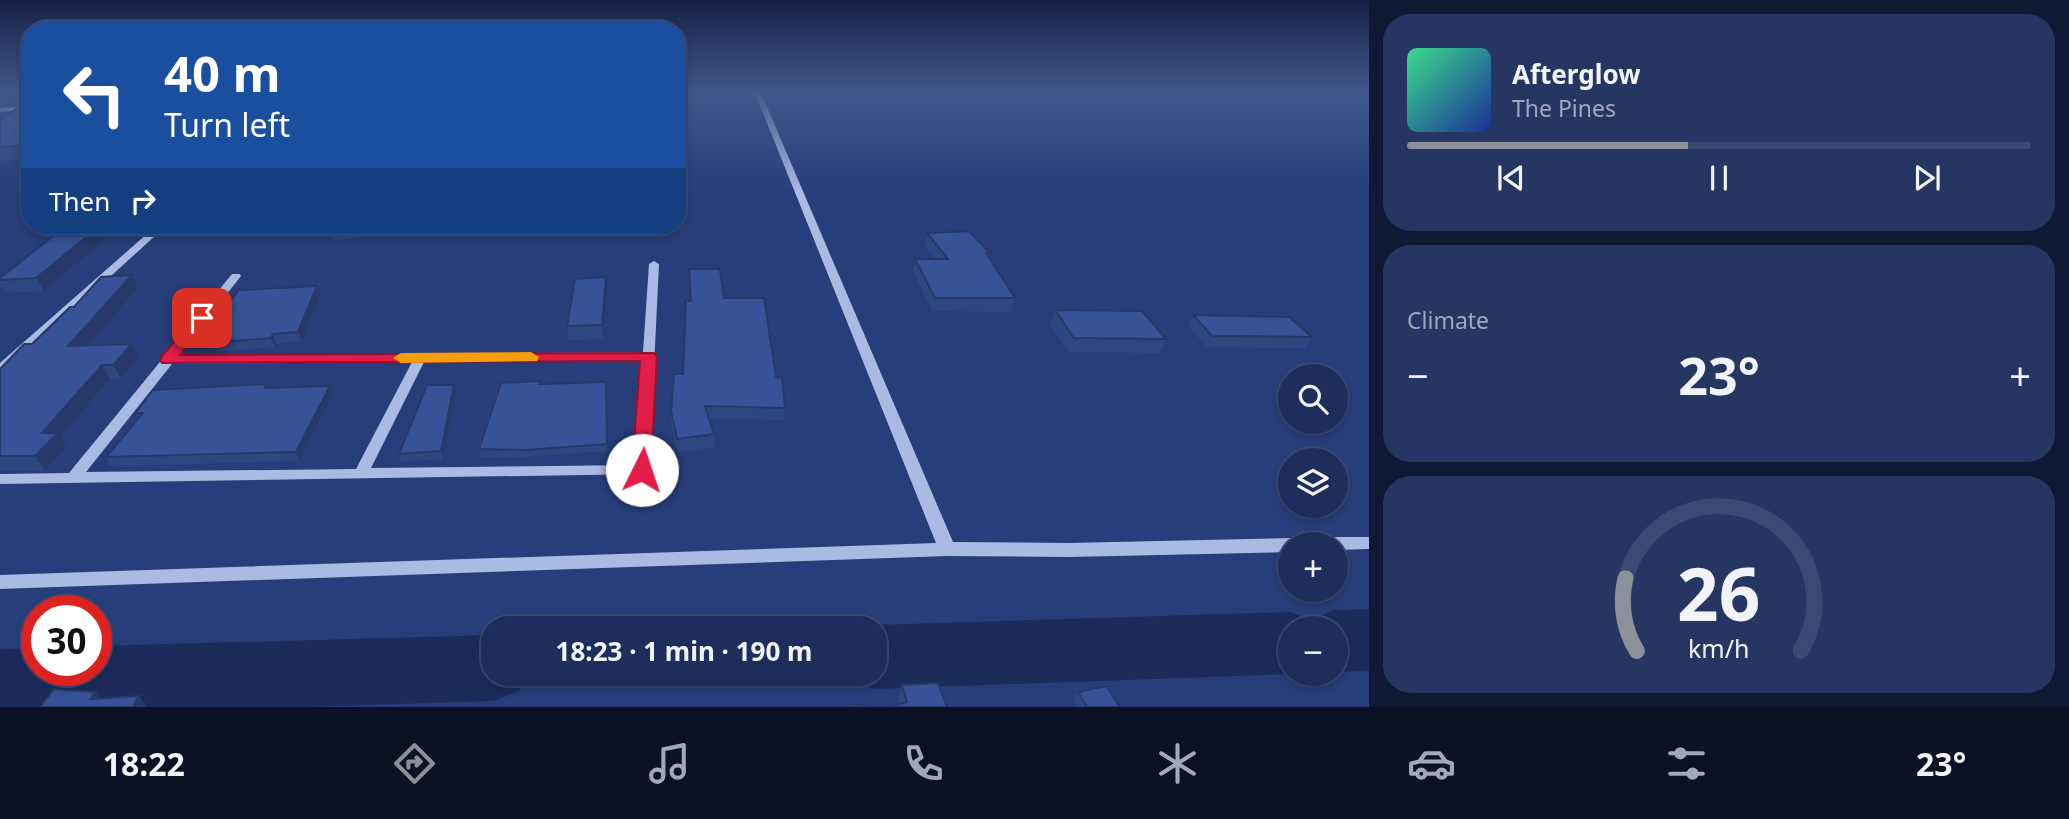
<!DOCTYPE html>
<meta charset="utf-8">
<style>
body{margin:0;font-family:"Noto Sans",sans-serif;background:#253662;color:#f1f3f6;height:100vh;display:flex;flex-direction:column;font-size:26px;white-space:nowrap}
*{box-sizing:border-box;margin:0}
p{font-size:23px;color:#a0a8bb}
.icon{flex:none;width:38px;height:38px;fill:none;stroke:currentColor;stroke-width:2;stroke-linecap:round;stroke-linejoin:round}
.map{position:relative;flex:1;overflow:hidden}
.sheet{display:flex;flex-direction:column;gap:14px;padding:14px;background:#101933;width:700px}
.sheet>*{flex:none}
.hud{position:absolute;left:21px;top:21px;width:665px;height:214px;border-radius:28px;box-shadow:0 4px 10px #0003,0 0 0 2px #3b4a72;background:#1a4fa0;color:#fff;overflow:hidden}
.buttons{position:absolute;left:1278px;top:364px;display:grid;gap:14px}
.buttons a{display:grid;place-items:center;width:70px;height:70px;border-radius:50%;background:#1d2e5c;box-shadow:0 4px 10px #0003,0 0 0 2px #3b4a72;font-size:35px}
.speed{position:absolute;left:21px;top:595px;display:flex;gap:14px;font-size:35px;font-weight:700;text-align:center}
.speed>*{display:grid;place-content:center;width:91px;height:91px;border-radius:50%;background:#1d2e5c;box-shadow:0 4px 10px #0003,0 0 0 2px #3b4a72;line-height:1}
.speed .limit{border:10px solid #d22;background:#fff;color:#111}
.pin{position:absolute;display:grid;place-items:center;width:60px;height:60px;color:#fff;margin:-30px;border-radius:14px;box-shadow:0 4px 10px #0006}
.me{position:absolute;width:77px;margin:-38px;rotate:4deg;stroke-linejoin:round;filter:drop-shadow(0 0 5px #0008)}
.turn{display:flex;align-items:center;gap:24px;height:147px;padding:0 28px;font-size:32px}
.turn .icon{width:91px;height:91px;stroke-width:2.5}
.turn b{display:block;font-size:49px;line-height:60px}
.then{display:flex;align-items:center;height:66px;padding:0 28px;background:#0003;gap:14px;font-size:26px}
.big{font-size:52px;font-weight:700;line-height:1.1}
.sheet .tile{flex:1;display:flex;flex-direction:column;justify-content:center;gap:10px;min-width:0;padding:0 24px;border-radius:28px;background:#253662}
.sheet .dial{align-items:center;gap:0}
.dial svg{height:182px;overflow:visible;fill:none;stroke:#3b4a72;stroke-width:7;stroke-linecap:round;text-anchor:middle}
.dial text{fill:#f1f3f6;stroke:none}
.song{display:flex;align-items:center;gap:21px}
.cover{width:84px;height:84px;border-radius:10px;background:linear-gradient(135deg,hsl(150 70% 55%),hsl(230 70% 35%))}
.played{height:7px;border-radius:4px;background:linear-gradient(90deg,#8c9099 45%,#3b4a72 45%)}
.keys{display:flex;justify-content:space-around;direction:ltr}
.heat{display:flex;justify-content:space-between;align-items:center;font-size:38px;direction:ltr}
.trip{position:absolute;left:481px;top:616px;width:406px;height:70px;border-radius:28px;background:#1d2e5c;box-shadow:0 4px 10px #0003,0 0 0 2px #3b4a72;font-weight:700;line-height:70px;text-align:center}
.tab-bar{display:flex;height:112px;justify-content:space-around;align-items:center;background:#0c1225;color:#a0a8bb}
.tab-bar .icon{width:49px;height:49px}
.tab-bar .active{color:#8c9099}
.tab-bar b{font-size:32px;color:#f1f3f6}
main{display:flex;flex:1;min-height:0}
.map>svg:first-child{display:block}
.lines{fill:none;stroke-linecap:round;stroke-linejoin:round}
.river{fill:#1b2c5b;fill-rule:evenodd}
.minor{fill:#aabbe3;fill-rule:evenodd}
.wall{fill:#2f4781}
.shaded-wall{fill:#263969}
.building{fill:#375296;stroke:#263969;stroke-width:2}
.route{fill:#e11d48;stroke:#92132f;stroke-width:2}
.slow{fill:#f59e0b}
</style>
<main>
<div class="map">
<svg width="1369" height="707" viewBox="0 0 1369 707">
<rect width="100%" height="100%" fill="#273e7a"/>
<g class="lines">
<path class="river" d="M1369 609V671L1335 672V628H1290V674L875 689 850 680 847 674H875V628H866L875 625 1290 612 1310 619 1335 610Z
M494 635V674H527L519 691 494 701 309 707H0V649L37 648V670H96V646Z"/>
<path class="minor" d="M755 93H761L953 542 1069 543 1290 538 1296 540 1302 537H1369V549L1335 550V544H1290V552L1069 557 947 556 0 589V575L936 543Z
M30 106V110L0 112V108Z
M156 226H166L4 373 0 374V363Z
M654 261 659 264 649 470 647 474 0 484V474L69 473 232 274H240L241 276 178 356 643 352 649 264ZM642 360 635 465 371 468 424 362ZM412 362 356 469 86 472 172 364Z"/>
</g>
<path class="wall" d="M30 105V159L2 161 0 162V120Z
M334 226H439L435 233 358 234 357 238 333 240 331 232Z
M119 227 44 291 5 293 0 285V278Z
M927 233 990 253 989 258 1015 298 1011 312 932 311 913 271 915 259H935L925 246Z
M689 269 724 298 776 377 785 408 784 420 709 418 714 434V447L677 452 671 424V411L683 374 691 301Z
M132 275 138 288 88 345 139 358 121 378 110 379 60 437 67 447 45 471H0V369L32 344 74 307Z
M606 277 607 290 603 339 569 340 567 326Z
M317 286 320 295 302 341 276 344 275 347 216 352 214 348H206L202 339Z
M1055 310 1166 339 1160 353 1069 352 1050 324Z
M1193 315 1312 337 1305 348 1207 347 1188 326Z
M606 382 607 451 527 457H481L479 449 540 384Z
M269 388 333 395 299 461 111 466 106 457 138 419 135 414Z
M456 392 443 459 401 462 399 454Z
M902 685 947 707 900 704 898 698Z
M1078 692 1120 707H1078L1073 700Z"/>
<path class="shaded-wall" d="M100 226H118L119 227 44 291 36 278Z
M433 226H439L435 233Z
M356 227 358 234 357 238 355 231Z
M132 275 138 288 76 359 68 346Z
M606 277 607 290 603 339 602 325Z
M317 286 320 295 302 341 298 332Z
M273 334 276 344 275 347 271 338Z
M132 344 139 358 121 378 113 365Z
M102 365 110 379 60 437 67 447 45 471 35 456 42 433Z
M454 385 456 392 443 459 441 451Z
M330 386 333 395 299 461 296 452Z
M95 692 104 703 90 699Z
M139 696 147 707H133Z"/>
<path class="building" d="M30 105V145L0 147V120L21 106Z
M66 226H100L36 278 0 280V278Z
M334 226H419L356 227 355 231 331 232Z
M969 231 990 253H986L1015 298H935L915 259H948L927 233Z
M689 269H720L724 298H764L776 377 782 378 785 408 705 406 714 434 677 439 671 411 674 374H683L686 301H691Z
M132 275 68 346 132 344 113 365H102L42 433H58L35 456H0V369L24 344H32L70 307H74L101 277Z
M606 277 602 325 567 326 575 279Z
M317 286 298 332 273 334 271 338 211 343 214 339H202L239 290Z
M1055 310 1142 311 1166 339 1074 338Z
M1193 315 1289 317 1312 337 1212 336Z
M540 381 539 384 606 382 607 444 526 450 479 449 501 383Z
M267 384 265 388 330 386 296 452 106 457 143 413 135 414 153 390Z
M427 385H454L441 451 399 454Z
M938 683 947 707H888L907 702 902 685Z
M1106 686 1120 707H1087L1078 692Z
M54 689 95 692 90 699 139 696 133 707H40Z
M849 704 877 707H849Z"/>
<linearGradient id="sky" x2="0" y2="1"><stop stop-color="#152243"/><stop offset="0.48" stop-color="#41588d"/><stop offset="1" stop-color="#41588d" stop-opacity="0"/></linearGradient>
<rect width="1369" height="192" fill="url(#sky)"/>
<path class="route" d="M202 313 209 318 180 355 654 353 657 356 651 470 649 475H635L632 470 640 361 162 363 160 360 162 356 197 315Z"/>
<path class="slow" d="M531 352 539 357 537 361 401 363 393 358 401 353Z"/>
</svg>
<div class="buttons">
<a><svg class="icon" aria-label="search" viewBox="0 0 24 24"><circle cx="10" cy="10" r="6"/><path d="M15 15l6 6"/></svg></a>
<a><svg class="icon" aria-label="layers" viewBox="0 0 24 24"><path d="M12 4l9 5-9 5-9-5zM3 14l9 5 9-5"/></svg></a>
<a>+</a>
<a>−</a>
</div>
<div class="speed"><div class="limit">30</div></div>
<div class="pin" style="left:202px;top:318px;background:#d93025"><svg class="icon" aria-label="arrive" viewBox="0 0 24 24"><path d="M6 21V4h12l-3 4 3 4H6"/></svg></div>
<svg class="me" style="left:642px;top:470px" viewBox="-20 -20 40 40"><circle r="19" fill="#fff"/><path d="M0-13L10 11 0 6-10 11z" fill="#e11d48"/></svg>
<div class="trip">18:23 · 1 min · 190 m</div>
<div class="hud">
<div class="turn"><svg class="icon" aria-label="left" viewBox="0 0 24 24"><path d="M17 20v-9H6M10 6l-5 5 5 5"/></svg><div><b>40 m</b>Turn left</div></div>
<div class="then">Then<svg class="icon" aria-label="right" viewBox="0 0 24 24"><path d="M7 20v-9h11M14 6l5 5-5 5"/></svg></div>
</div>
</div>
<section class="sheet">
<div class="tile">
<div class="song"><i class="cover"></i><div><b>Afterglow</b><p>The Pines</p></div></div>
<div class="played"></div>
<div class="keys"><svg class="icon" aria-label="previous" viewBox="0 0 24 24"><path d="M18 5L8 12l10 7zM5 5v14"/></svg><svg class="icon" aria-label="pause" viewBox="0 0 24 24"><path d="M8 5v14M16 5v14"/></svg><svg class="icon" aria-label="next" viewBox="0 0 24 24"><path d="M6 5l10 7-10 7zM19 5v14"/></svg></div>
</div>
<div class="tile"><p>Climate</p>
<div class="heat"><a>−</a><b class="big">23°</b><a>+</a></div>
</div>
<div class="tile dial"><svg viewBox="0 0 100 80">
<path d="M14 69A42 42 0 1 1 86 69"/>
<path d="M14 69A42 42 0 0 1 9 37" stroke="#8c9099"/>
<text x="50" y="56" font-size="32" font-weight="700">26</text>
<text x="50" y="72" font-size="11">km/h</text>
</svg></div>
</section>
</main>
<nav class="tab-bar">
<b>18:22</b>
<svg class="icon active" aria-label="directions" viewBox="0 0 24 24"><path d="M12 3l9 9-9 9-9-9zM9 14v-3h6M13 9l2 2-2 2"/></svg>
<svg class="icon" aria-label="music" viewBox="0 0 24 24"><path d="M9 18V5l10-2v13"/><circle cx="6" cy="18" r="3"/><circle cx="16" cy="16" r="3"/></svg>
<svg class="icon" aria-label="phone" viewBox="0 0 24 24"><path d="M5 4h4l2 5-3 2q2 4 5 5l2-3 5 2v4C11 20 4 13 5 4z"/></svg>
<svg class="icon" aria-label="climate" viewBox="0 0 24 24"><path d="M12 3v18M4 7l16 10M4 17L20 7"/></svg>
<svg class="icon" aria-label="car" viewBox="0 0 24 24"><path d="M5 17H2v-5l4-1 3-4h7l3 4 3 1v5h-3M9 17h6M6 11h13"/><circle cx="7" cy="17" r="2"/><circle cx="17" cy="17" r="2"/></svg>
<svg class="icon" aria-label="filters" viewBox="0 0 24 24"><path d="M4 7h16M4 17h16"/><circle cx="9" cy="7" r="2"/><circle cx="15" cy="17" r="2"/></svg>
<b>23°</b>
</nav>
